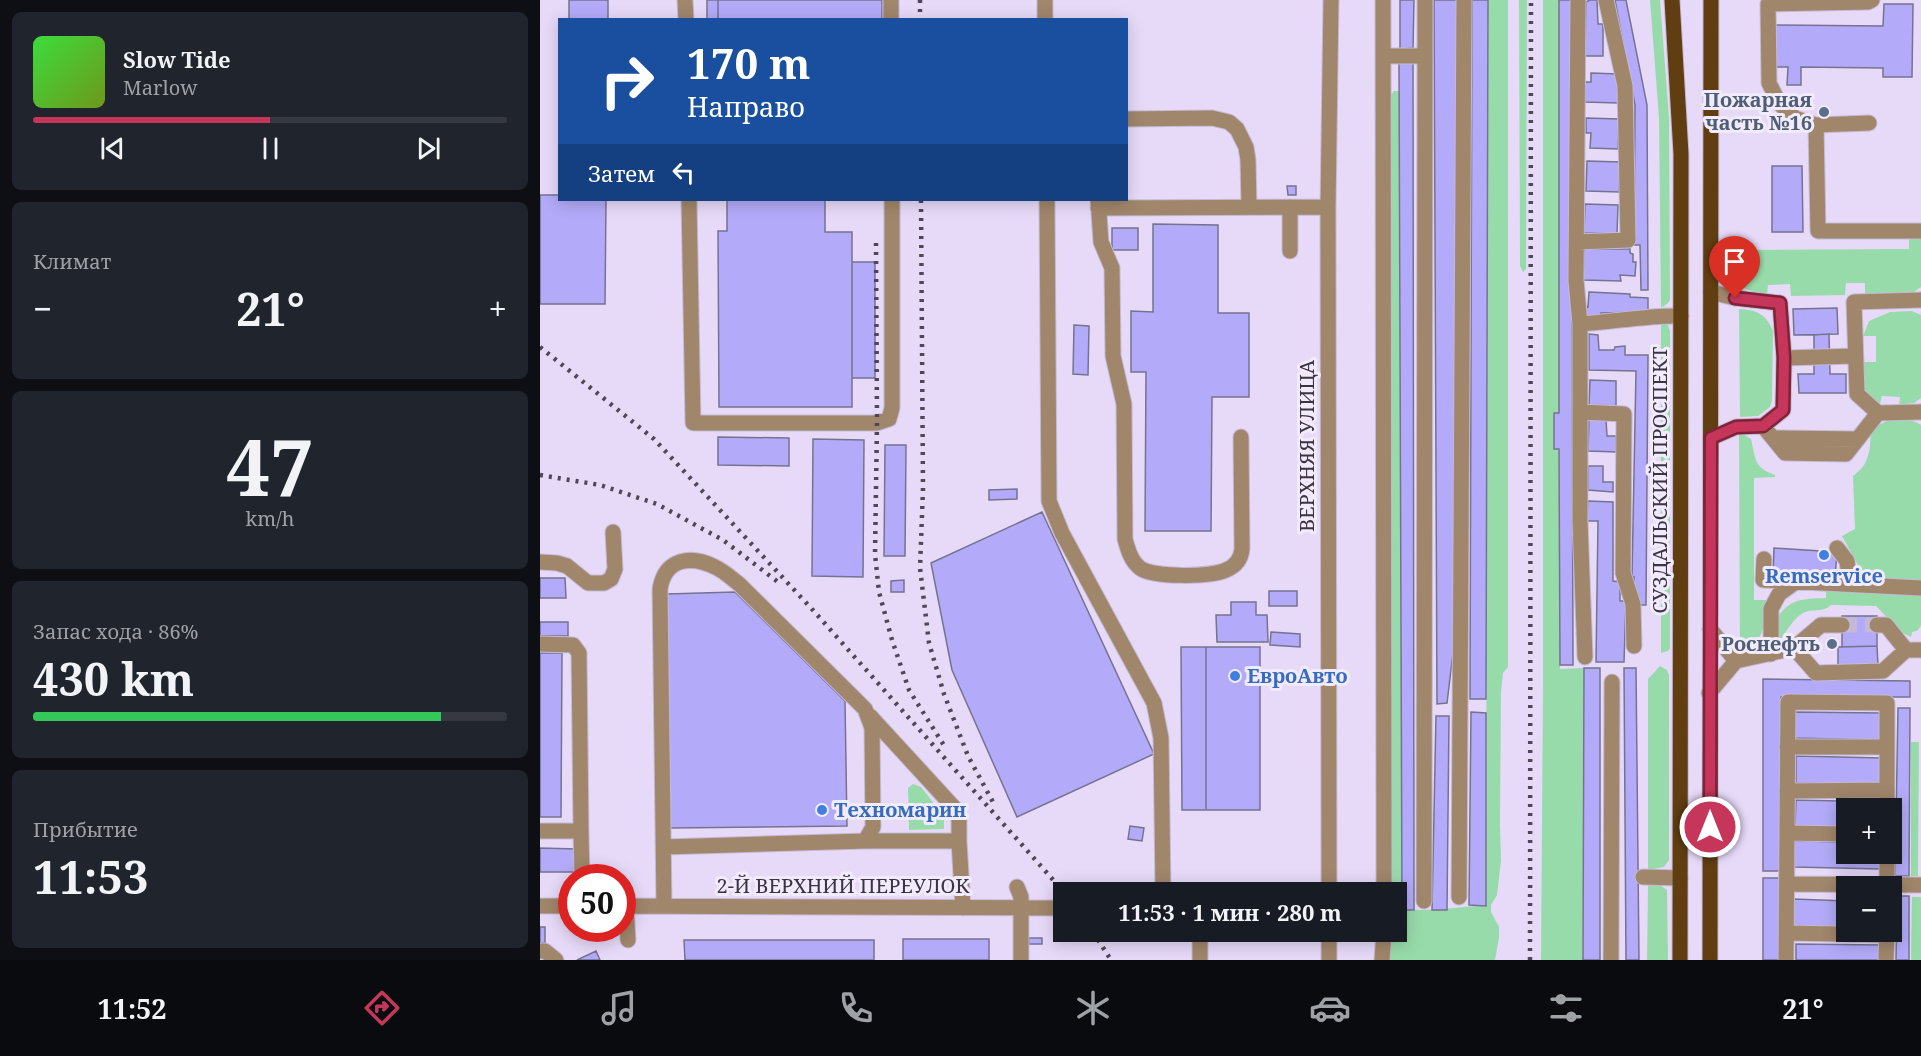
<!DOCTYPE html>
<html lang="ru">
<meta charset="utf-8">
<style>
body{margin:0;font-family:"Noto Serif",serif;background:#20242c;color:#f1f3f6;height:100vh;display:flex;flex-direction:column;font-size:22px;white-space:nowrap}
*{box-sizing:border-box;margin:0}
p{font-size:20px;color:#9ea1a6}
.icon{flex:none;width:33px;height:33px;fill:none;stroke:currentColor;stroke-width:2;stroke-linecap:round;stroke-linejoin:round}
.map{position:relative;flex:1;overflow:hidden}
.details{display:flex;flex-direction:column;gap:12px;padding:12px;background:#0d0f14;width:540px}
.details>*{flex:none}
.banner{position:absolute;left:18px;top:18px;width:570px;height:183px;border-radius:0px;box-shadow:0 3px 15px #0003;background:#1a4fa0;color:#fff;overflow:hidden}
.buttons{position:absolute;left:1296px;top:798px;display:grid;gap:12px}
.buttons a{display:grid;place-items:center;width:66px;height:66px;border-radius:0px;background:#171b24;box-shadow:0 3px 15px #0003;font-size:30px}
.speed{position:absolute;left:18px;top:864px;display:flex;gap:12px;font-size:30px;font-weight:700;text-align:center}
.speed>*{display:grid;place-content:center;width:78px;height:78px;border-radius:50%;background:#171b24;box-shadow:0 3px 15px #0003;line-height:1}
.speed .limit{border:9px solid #d22;background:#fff;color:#111}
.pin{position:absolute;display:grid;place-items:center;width:51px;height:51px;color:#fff;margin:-62px -26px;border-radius:50% 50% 50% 0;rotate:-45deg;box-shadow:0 0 6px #0007}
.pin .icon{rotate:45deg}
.me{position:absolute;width:66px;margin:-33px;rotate:0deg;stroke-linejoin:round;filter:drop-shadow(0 0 4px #0008)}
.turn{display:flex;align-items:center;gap:21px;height:126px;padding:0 30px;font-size:27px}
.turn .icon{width:78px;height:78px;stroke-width:2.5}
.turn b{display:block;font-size:42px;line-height:51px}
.then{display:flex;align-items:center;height:57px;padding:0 30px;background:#0003;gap:12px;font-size:22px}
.big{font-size:45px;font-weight:700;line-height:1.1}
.details .widget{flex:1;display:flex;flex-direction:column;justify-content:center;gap:9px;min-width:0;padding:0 21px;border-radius:9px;background:#20242c}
.details .dial{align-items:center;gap:0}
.dial b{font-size:78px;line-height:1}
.song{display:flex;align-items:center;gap:18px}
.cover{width:72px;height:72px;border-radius:9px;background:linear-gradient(135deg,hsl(120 70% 55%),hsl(80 70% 35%))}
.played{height:6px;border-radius:3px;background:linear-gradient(90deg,#c5365a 50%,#363941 50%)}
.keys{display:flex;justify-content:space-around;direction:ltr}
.heat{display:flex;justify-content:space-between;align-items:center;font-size:33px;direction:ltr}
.charge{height:9px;border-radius:4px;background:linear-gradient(90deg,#34c759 86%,#363941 0)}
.trip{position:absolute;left:513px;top:882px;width:354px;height:60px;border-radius:0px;background:#171b24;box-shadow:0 3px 15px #0003;font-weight:700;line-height:60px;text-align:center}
.tab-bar{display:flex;height:96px;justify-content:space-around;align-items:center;background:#090b0e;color:#9ea1a6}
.tab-bar .icon{width:42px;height:42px}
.tab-bar .on{color:#c5365a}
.tab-bar b{font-size:27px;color:#f1f3f6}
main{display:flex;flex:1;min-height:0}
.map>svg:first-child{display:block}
.green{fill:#98dbaa}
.building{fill:#b3abf9;stroke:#757390;stroke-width:1.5}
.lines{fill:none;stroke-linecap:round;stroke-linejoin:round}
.minor-tunnel{stroke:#c4b9d4;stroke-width:15;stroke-dasharray:15 8;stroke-linecap:butt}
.minor-casing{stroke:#c4b9d4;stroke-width:17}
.major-casing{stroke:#c4b9d4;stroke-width:17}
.minor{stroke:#a0866b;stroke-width:15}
.major{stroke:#613e12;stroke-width:15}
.rail{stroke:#4d4756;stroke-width:4.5;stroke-dasharray:3 6;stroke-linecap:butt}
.route-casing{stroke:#80233a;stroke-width:15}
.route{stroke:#c5365a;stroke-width:10}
.service-dot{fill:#5c6f8a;stroke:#f2eafd;stroke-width:2}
.shop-dot{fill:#3f7fe0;stroke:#f2eafd;stroke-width:2}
.labels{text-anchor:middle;stroke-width:6;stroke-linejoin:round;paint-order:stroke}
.service-label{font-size:20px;font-weight:bold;fill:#4e5e75;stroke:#f2eafd;text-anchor:end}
.street-label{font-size:20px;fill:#3a3541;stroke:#f2eafd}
.shop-label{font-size:20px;font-weight:bold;fill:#366cbe;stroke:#f2eafd;text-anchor:start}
</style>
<main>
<section class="details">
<div class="widget">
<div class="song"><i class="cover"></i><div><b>Slow Tide</b><p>Marlow</p></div></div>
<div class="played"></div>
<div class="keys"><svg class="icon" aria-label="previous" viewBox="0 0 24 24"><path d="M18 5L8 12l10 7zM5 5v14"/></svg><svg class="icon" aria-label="pause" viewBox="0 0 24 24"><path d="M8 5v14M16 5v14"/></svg><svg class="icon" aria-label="next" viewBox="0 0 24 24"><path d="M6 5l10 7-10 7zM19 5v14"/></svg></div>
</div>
<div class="widget"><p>Климат</p>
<div class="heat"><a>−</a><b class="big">21°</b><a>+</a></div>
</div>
<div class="widget dial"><b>47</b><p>km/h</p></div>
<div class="widget"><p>Запас хода · 86%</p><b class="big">430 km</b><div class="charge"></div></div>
<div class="widget"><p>Прибытие</p><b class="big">11:53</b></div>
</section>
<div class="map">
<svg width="1381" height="960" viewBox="0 0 1381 960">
<rect width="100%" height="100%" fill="#e7daf9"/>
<path class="green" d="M948 0H968V667L963 673 961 692 960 825 961 861 957 895 951 905V912L959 927V938L955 960H848L849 932H856V892H849L850 96 854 91H860L862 909C890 912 918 907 946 905Z
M979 0H987L986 269 983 272 980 266Z
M1003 0H1019V413L1015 449H1019L1020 669 1044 668 1043 960H1001L1003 685Z
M1110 0H1120L1129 118 1130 300 1128 303 1121 308 1119 118Z
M1369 234H1381V287L1371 294H1325V283H1306L1305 295 1251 296 1250 284 1228 285 1227 297 1201 287V250L1369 249Z
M1199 309C1217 310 1226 314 1233 331L1232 400 1230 407 1218 416 1200 417Z
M1372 311 1381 315V398L1374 403 1359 405 1360 397 1342 396 1340 404C1320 397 1322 381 1322 362H1336V336H1323L1329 321 1350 312Z
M1121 321 1127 323 1130 331V648L1128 651 1121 653Z
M1353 419C1363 419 1373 419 1381 425V583L1326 580 1302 536 1315 529 1313 476C1318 472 1324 467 1326 461 1337 438 1319 431 1353 419Z
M1199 432 1211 439C1216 459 1213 467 1235 475V477L1214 478V600H1226C1225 624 1225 643 1200 653Z
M1286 588 1381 595V626L1377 631 1372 632 1371 637 1361 632 1336 606 1291 605C1283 613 1273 608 1263 613 1254 618 1247 631 1240 640L1234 625C1246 599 1259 599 1286 598Z
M1120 666 1127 670 1129 675V860L1124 867 1108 870V679Z
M1371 742H1379L1378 876H1371Z
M373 784 381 787 404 816V829L369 830 368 788Z
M1108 885H1120L1127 890 1128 960H1107Z
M1372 897H1381V960H1371Z"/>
<path class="building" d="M29 0H68V20H29Z
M167 0H178V20H167Z
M178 0H342V20H178Z
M860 0H874L873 48 860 49Z
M894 0H917V620L907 703 897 704Z
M932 0H948L946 699H930Z
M1019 0H1031L1033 665H1020L1019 449H1014V413H1019Z
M1050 0H1057L1058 24H1063V56H1045L1046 2Z
M1075 0H1086L1107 105 1108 290H1101L1100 245H1094L1095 105Z
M1344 4H1373L1372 77H1343V68L1261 67V85H1247L1248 67H1235V25L1343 26Z
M859 62H873L874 910H862Z
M1051 73 1078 74V103L1045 102V82H1051Z
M1046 118 1079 119 1078 149 1050 148 1051 133H1046Z
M1047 161 1080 162 1079 192 1046 191Z
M1232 166H1262L1263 232H1232Z
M747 186H756V195H748Z
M0 195H20V200H66L65 304H0Z
M187 200H285V232H312V407H179L178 231H187Z
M1045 204 1078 205 1077 234 1044 233Z
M613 224 678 225V313H709V397H672L671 531H605L606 372H591V311L613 312Z
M572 228H598V250H572Z
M1044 249H1090V253L1093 254V262H1096L1095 276 1080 275 1081 281 1043 280Z
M312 262H335V378H312Z
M1049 292 1090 294V297L1108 298V312L1061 313V317H1046V306L1048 307Z
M1297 308 1298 334 1254 335 1253 309Z
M534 325 549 326 548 375 533 374Z
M1049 334 1058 335 1059 350H1074L1075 347 1085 346V355H1108L1106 605H1097V592L1093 591 1094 577 1092 576 1096 371 1049 370Z
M1289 334 1290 374H1306V393H1259L1258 374H1274V335Z
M1050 380 1076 381V406L1049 405Z
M1049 419 1066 420 1067 436H1076V452L1048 451Z
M178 437 249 438V466L178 465Z
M273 439 324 440 323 577 272 576Z
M345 445H366L365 556H344Z
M1048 466H1063V482H1073V492L1048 490Z
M477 489V499L449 500V490Z
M1048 501 1073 502V581L1080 582V601H1086L1084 662H1056L1058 521H1047Z
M502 512 614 754 477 817 412 670 391 563Z
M1234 548 1297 552 1295 578 1233 574Z
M0 578H25L26 598H0Z
M364 580V592H351V581Z
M729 591H757V606H729Z
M195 592 305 701 307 826 130 828 127 594Z
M691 602H716V615H727L728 642H677L676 615H691Z
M1302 616H1337V646L1302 647Z
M0 622H28V636H0Z
M731 632 760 634V647L730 645Z
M1337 646 1338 665 1298 666V647Z
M641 647H666V810H642Z
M666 647H720V810H666Z
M0 653H22L21 817H0Z
M1044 668H1060V960H1043Z
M1084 668H1096L1099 960H1086Z
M1223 679 1370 681V697H1241L1240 871H1223Z
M1358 708H1370L1369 876H1355Z
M931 712 946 713V906L929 905Z
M1255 712 1341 713 1340 740 1254 738Z
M896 716H909L907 910H892Z
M1256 756 1342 758 1341 785 1256 783Z
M1256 800 1342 802 1341 808H1306V828L1255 827Z
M590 826 604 828 602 841 588 839Z
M1254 841 1306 842V854H1340V869L1254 867Z
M0 848 37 849V872H0Z
M1223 878H1239L1240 960H1223Z
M1357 896H1369V960H1356Z
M1254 899 1306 901V927L1253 926Z
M0 927H5V943H0Z
M489 938H502V944H489Z
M363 939H449V960H363Z
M144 940H334V960H145Z
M1256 944 1342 945V960H1256Z
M56 951 60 960H37Z"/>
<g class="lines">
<path class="minor-tunnel" d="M1302 625H1337"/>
<g class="minor-casing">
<path id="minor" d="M145 0 146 20
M351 0V20
M505 0V20
M843 0 844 892
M1038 0 1036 280 1040 324
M843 56H885L884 901
M885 56V0
M586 119 672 118 689 122 697 129 706 147 708 160 709 207
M1329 123 1276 125 1255 118 1239 103 1229 83 1228 4 1328 2 1332 0
M1276 125 1278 231H1381
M149 200 153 423H337L349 419 352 408V200
M507 200 509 501 522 533 614 703 621 738 623 892
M558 200 561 242 572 268 573 356 584 404 585 539C588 550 591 561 600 568 613 578 671 577 686 570 696 566 701 559 702 549L701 437
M558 208 788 207
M1037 242 1088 240 1085 86 1066 0
M750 251V207
M1381 300 1314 302 1317 394 1338 413 1381 412
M1244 358 1315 356
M1040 412 1084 414 1083 573 1093 604 1094 646
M1223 426 1245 453 1306 454 1338 413
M1171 438 1196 427 1223 426 1243 410 1244 358 1240 303 1195 298 1171 292
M1233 438 1318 439
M1297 548 1307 561 1310 584
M1224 559 1223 580 1381 588
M0 562 17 563 27 566 48 583H64L71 579 75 569 73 532
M1337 625H1346L1366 650
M1170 629 1196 661
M0 644 33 645 39 653 41 831H0
M1254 648 1276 673 1343 671 1366 650H1381
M1231 654V609L1239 594 1257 581
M1045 657 1040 521V324C1074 322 1108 315 1141 316
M1169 693 1196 661 1254 648 1281 625H1302
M330 716 419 813V841
M1247 747H1347
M1247 791 1347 790
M41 831 42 878
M1247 833 1306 834
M325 841H419L423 908
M124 847 325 841 333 827 332 728 325 709 199 584C191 578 184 571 175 567 151 555 125 558 120 589L124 906
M1103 877 1140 878
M1247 884 1381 885
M1347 886V854
M477 887 481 897V960
M789 892 788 207 791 0
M919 897 924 0
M0 906H32
M82 906 524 908
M86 906 88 940
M1247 933 1347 935
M0 951H5L16 960
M660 960V932
M789 960V932
M842 960 844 932
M1071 960 1072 682
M1246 960 1248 702 1347 703V808
M1346 960 1347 932"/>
</g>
<g class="major-casing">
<path id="major" d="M1132 0 1141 154 1140 960
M1170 960 1171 0"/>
</g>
<use href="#minor" class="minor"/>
<use href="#major" class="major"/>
<path class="rail" d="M380 0V20
M381 200 383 489 380 568 389 643 404 694 428 756 454 804
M336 243 337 423 335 554 339 592 352 640 369 690 405 747
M0 347 114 439 271 608 524 892
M0 475 60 485 117 504 183 540 238 582
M553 932 571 960
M990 960 991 0"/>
</g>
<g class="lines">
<g class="route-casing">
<path id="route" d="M1170 827 1171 438 1196 427 1223 426 1243 410 1244 358 1240 303 1195 298"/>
</g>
<use href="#route" class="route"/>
</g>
<g class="service-dot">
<circle cx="1284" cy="112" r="6"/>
<circle cx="1292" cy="644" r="6"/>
</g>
<g class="shop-dot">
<circle cx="1284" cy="555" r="6"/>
<circle cx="695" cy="676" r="6"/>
<circle cx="282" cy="810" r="6"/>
</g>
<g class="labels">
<g class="service-label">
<text x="1272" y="107">Пожарная<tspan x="1272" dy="23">часть №16</tspan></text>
<text x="1280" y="651">Роснефть</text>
</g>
<g class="street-label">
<text transform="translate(767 446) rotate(-90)" y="7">ВЕРХНЯЯ УЛИЦА</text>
<text transform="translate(1120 480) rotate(-90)" y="7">СУЗДАЛЬСКИЙ ПРОСПЕКТ</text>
<text x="303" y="893">2-Й ВЕРХНИЙ ПЕРЕУЛОК</text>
</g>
<g class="shop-label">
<text x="1284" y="583" text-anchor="middle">Remservice</text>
<text x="707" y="683">ЕвроАвто</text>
<text x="294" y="817">Техномарин</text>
</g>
</g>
</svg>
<div class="buttons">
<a>+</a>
<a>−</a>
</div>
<div class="speed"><div class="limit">50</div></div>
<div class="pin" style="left:1195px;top:298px;background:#d93025"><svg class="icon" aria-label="arrive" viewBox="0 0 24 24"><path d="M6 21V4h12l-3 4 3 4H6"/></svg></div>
<svg class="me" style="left:1170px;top:827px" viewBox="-20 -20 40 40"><circle r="17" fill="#c5365a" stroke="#fff" stroke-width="3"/><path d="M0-11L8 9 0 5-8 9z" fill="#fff"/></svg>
<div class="trip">11:53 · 1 мин · 280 m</div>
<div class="banner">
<div class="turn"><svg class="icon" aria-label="right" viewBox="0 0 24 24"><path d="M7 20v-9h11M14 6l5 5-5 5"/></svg><div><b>170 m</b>Направо</div></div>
<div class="then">Затем<svg class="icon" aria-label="left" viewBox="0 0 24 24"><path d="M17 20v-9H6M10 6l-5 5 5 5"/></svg></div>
</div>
</div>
</main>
<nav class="tab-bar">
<b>11:52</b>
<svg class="icon on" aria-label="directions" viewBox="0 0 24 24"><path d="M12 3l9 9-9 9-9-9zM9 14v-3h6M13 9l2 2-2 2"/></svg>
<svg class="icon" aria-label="music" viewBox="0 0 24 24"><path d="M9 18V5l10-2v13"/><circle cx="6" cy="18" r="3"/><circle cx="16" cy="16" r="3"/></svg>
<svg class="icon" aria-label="phone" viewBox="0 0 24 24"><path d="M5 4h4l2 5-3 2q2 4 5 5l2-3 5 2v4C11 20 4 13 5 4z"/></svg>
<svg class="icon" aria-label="climate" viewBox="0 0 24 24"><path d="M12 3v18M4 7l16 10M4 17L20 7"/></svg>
<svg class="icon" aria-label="car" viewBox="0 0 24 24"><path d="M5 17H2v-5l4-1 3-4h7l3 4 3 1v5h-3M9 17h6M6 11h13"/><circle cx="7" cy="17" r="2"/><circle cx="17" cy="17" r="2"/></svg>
<svg class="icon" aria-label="filters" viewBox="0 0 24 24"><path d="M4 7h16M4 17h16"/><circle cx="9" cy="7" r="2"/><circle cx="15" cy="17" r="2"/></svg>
<b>21°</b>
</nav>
